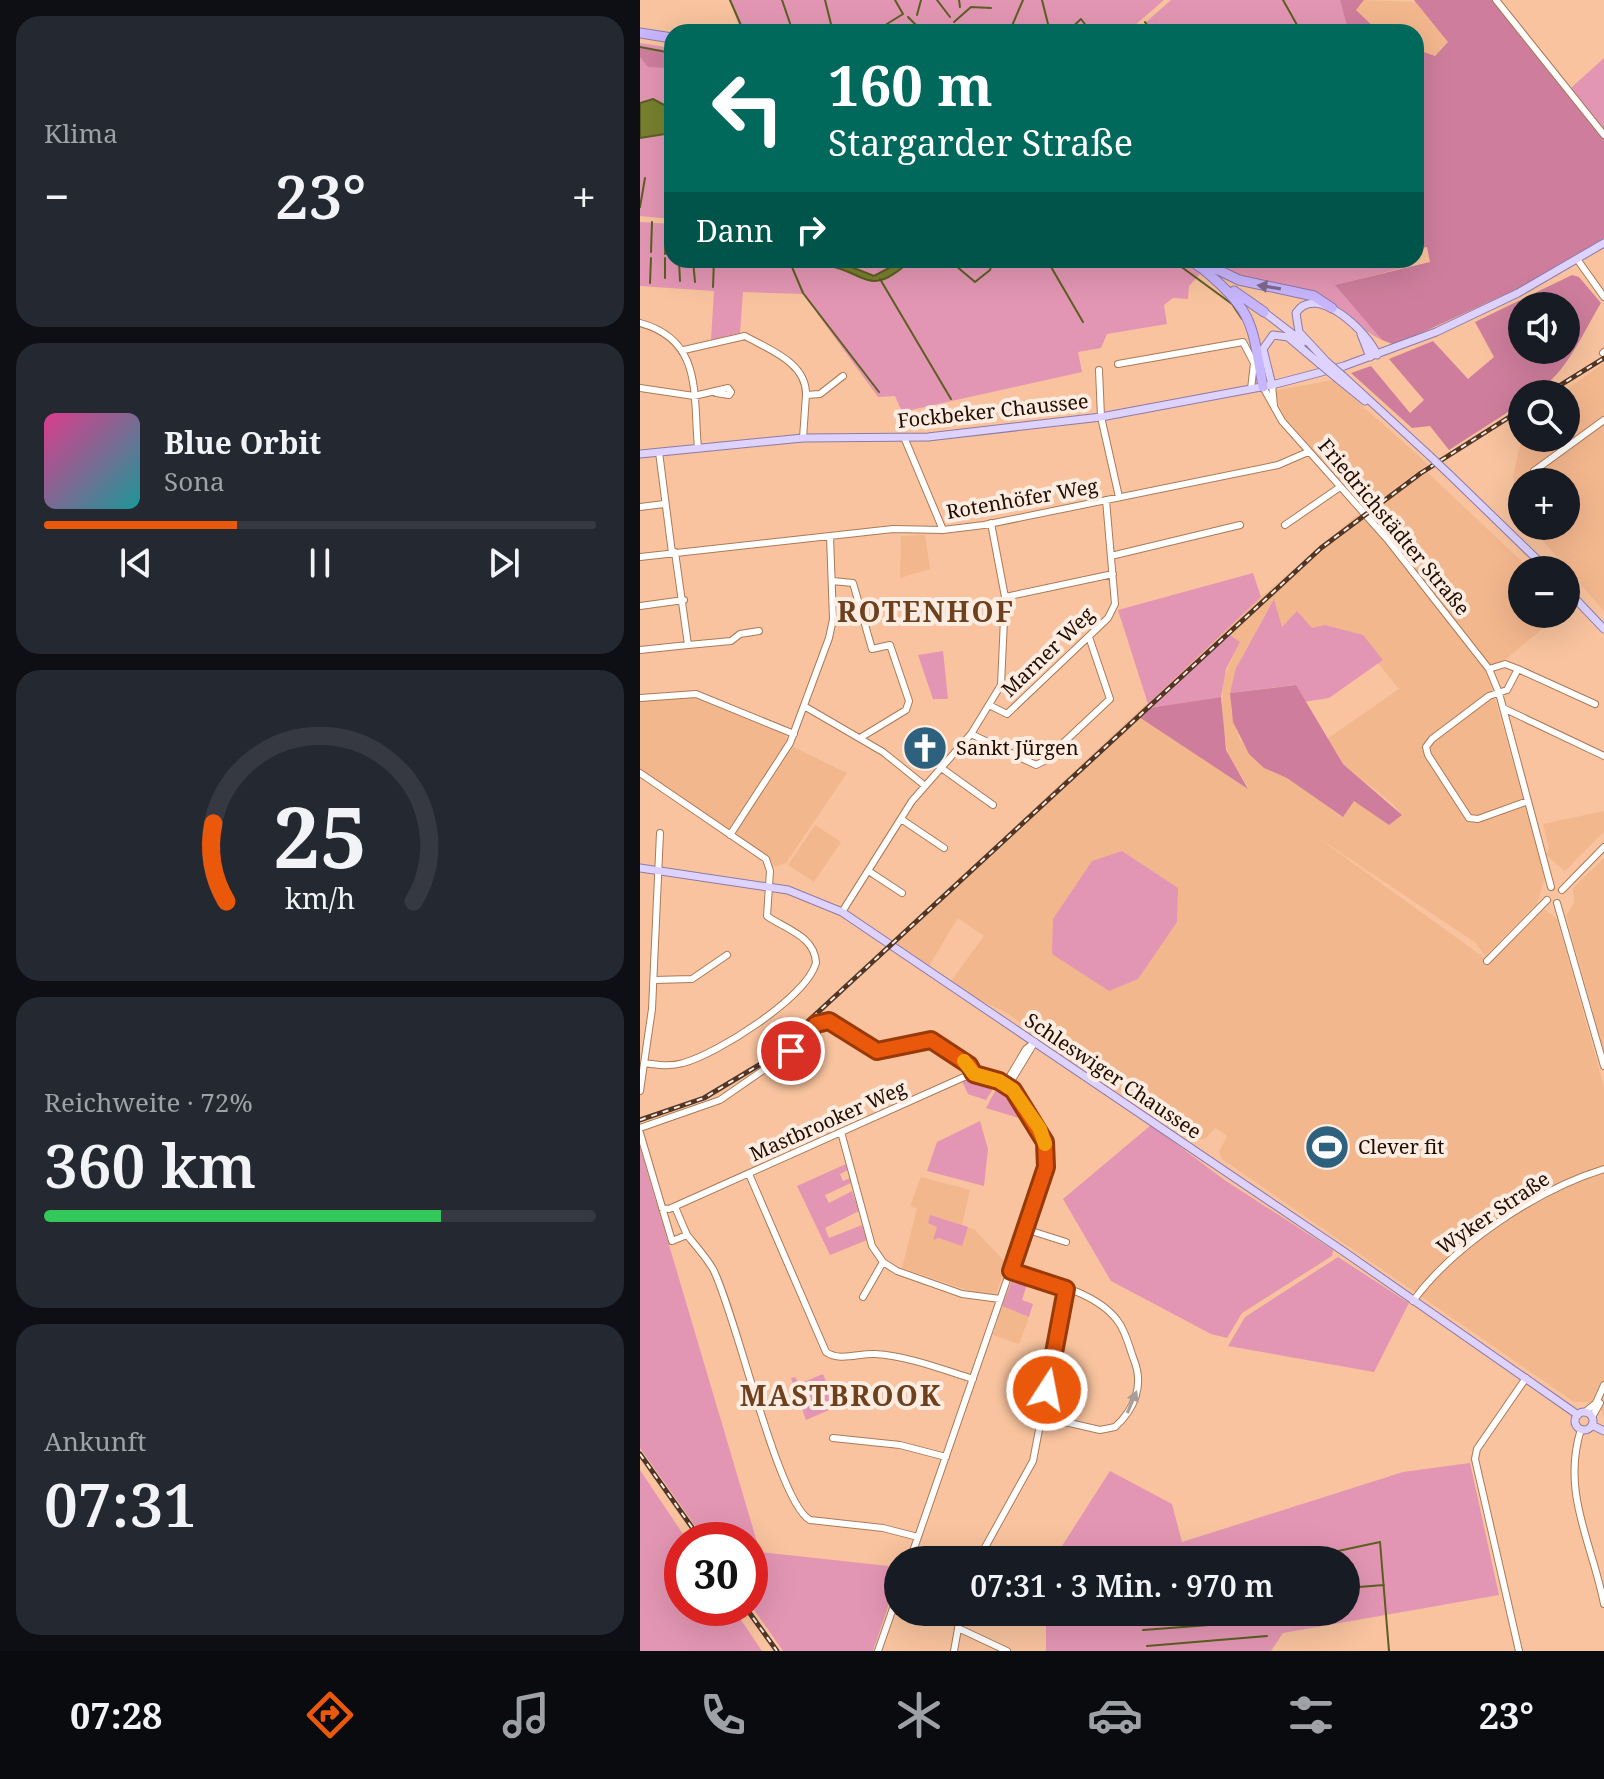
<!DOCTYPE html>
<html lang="de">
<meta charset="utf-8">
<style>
body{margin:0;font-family:"Noto Serif",serif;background:#242831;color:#f1f3f6;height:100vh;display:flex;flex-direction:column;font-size:30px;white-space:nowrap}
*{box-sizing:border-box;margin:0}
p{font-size:26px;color:#9ea1a6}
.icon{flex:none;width:44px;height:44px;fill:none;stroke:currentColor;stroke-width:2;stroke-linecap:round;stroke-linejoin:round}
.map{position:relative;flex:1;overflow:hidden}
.details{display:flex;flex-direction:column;gap:16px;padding:16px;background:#0d0f14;width:640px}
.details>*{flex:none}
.hud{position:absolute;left:24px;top:24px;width:760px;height:244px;border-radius:24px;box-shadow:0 8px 32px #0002;background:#00695c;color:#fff;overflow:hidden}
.buttons{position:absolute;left:868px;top:292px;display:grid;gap:16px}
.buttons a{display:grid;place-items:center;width:72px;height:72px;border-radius:50%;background:#171b24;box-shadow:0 8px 32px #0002;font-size:40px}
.speed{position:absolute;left:24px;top:1522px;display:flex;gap:16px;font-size:40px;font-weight:700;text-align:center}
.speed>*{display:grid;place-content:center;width:104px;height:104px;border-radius:50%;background:#171b24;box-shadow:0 8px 32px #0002;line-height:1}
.speed .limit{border:12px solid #d22;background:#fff;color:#111}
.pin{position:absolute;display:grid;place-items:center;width:68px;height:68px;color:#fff;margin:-34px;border:4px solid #fff;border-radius:50%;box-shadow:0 2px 8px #0007}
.me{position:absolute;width:88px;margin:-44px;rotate:11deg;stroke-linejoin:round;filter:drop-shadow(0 0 6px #0008)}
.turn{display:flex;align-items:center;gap:28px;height:168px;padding:0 32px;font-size:36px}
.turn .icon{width:104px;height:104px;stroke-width:2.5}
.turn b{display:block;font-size:56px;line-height:68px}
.then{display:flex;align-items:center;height:76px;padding:0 32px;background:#0003;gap:16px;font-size:30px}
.big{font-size:60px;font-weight:600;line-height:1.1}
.details .widget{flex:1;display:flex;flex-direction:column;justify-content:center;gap:12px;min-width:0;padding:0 28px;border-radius:24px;background:#242831}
.details .dial{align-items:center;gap:0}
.dial svg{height:208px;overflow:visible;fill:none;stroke:#363941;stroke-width:7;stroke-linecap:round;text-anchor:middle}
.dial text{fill:#f1f3f6;stroke:none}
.song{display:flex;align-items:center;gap:24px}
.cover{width:96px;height:96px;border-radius:12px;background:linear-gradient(135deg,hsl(330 70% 55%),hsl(180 70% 35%))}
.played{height:8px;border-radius:4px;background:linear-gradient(90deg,#ea580c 35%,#363941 35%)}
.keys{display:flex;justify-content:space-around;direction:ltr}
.heat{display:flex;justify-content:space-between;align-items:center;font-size:44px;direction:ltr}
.charge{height:12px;border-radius:6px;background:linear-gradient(90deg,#34c759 72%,#363941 0)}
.trip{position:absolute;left:244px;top:1546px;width:476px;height:80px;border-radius:40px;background:#171b24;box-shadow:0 8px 32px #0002;font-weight:600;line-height:80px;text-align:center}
.tab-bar{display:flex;height:128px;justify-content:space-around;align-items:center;background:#090b0e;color:#9ea1a6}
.tab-bar .icon{width:56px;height:56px}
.tab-bar .active{color:#ea580c}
.tab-bar b{font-size:36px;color:#f1f3f6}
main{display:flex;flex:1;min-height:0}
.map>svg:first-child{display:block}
.built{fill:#f3b78e;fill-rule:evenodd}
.green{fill:#e396b3}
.forest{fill:#ce7e9c;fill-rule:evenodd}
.water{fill:#77812f;stroke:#5d5e22;stroke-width:2}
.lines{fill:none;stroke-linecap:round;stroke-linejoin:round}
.stream{stroke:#5d5e22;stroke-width:2}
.minor-casing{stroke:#ab7a57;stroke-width:8}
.major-casing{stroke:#8d7aa5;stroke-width:9}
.highway-casing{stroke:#8d7aa5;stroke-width:11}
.minor{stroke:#fff;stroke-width:6}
.major{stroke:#ddd3fe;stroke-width:7}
.highway{stroke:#c7b5fd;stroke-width:9}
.rail-casing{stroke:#513625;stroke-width:5}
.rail{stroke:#fdece1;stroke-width:2;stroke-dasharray:6;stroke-linecap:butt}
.major-bridge-casing{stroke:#8d7aa5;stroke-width:9;stroke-linecap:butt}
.major-bridge{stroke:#ddd3fe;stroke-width:7}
.oneway{fill:#7c698c}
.oneway2{fill:#a69e9a}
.route-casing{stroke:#983908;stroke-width:20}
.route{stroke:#ea580c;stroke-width:14}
.slow{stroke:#f59e0b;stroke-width:14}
.labels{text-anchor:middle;stroke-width:8;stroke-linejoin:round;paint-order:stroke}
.street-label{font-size:20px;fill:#200d02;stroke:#fdece1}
.poi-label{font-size:20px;fill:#200d02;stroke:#fdece1;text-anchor:start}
.district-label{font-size:28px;font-weight:bold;letter-spacing:2px;fill:#6d401e;stroke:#fdece1}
</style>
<main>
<section class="details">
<div class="widget"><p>Klima</p>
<div class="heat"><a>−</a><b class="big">23°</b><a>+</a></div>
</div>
<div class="widget">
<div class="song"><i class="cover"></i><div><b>Blue Orbit</b><p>Sona</p></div></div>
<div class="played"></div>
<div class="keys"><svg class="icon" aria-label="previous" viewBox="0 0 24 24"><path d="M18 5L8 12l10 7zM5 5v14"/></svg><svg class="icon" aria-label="pause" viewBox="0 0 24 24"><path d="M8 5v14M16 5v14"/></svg><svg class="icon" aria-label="next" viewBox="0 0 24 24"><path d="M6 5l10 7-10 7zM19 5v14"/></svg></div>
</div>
<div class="widget dial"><svg viewBox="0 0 100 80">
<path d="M14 69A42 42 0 1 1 86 69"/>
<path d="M14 69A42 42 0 0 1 9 39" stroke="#ea580c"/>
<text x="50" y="56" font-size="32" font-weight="700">25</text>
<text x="50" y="72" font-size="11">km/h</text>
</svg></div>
<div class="widget"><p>Reichweite · 72%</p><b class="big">360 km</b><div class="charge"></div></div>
<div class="widget"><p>Ankunft</p><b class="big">07:31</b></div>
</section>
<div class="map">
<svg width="964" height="1651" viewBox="0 0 964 1651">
<rect width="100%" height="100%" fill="#f8c39e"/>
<path class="built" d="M724 0 777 2 808 42 795 56 776 49V32H739L716 10Z
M964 363V611L890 526H926V482H882V513L873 477 882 436 926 438V394H920Z
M693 380 788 464 725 510 644 416 633 391Z
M787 472 891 570H882V614H920L866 659 847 670 905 877 897 904 845 956 836 943 674 835 846 959 904 909 917 919 964 1087V1418L962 1411 950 1402H934L582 1159 579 1152 587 1136 582 1132 575 1128 565 1139 553 1140 367 1013 340 1000 337 1004 309 984 344 936 318 918 287 969 256 949 259 946 252 941 621 597 721 512 729 515ZM633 601 642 627 672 628 743 660 738 663 759 689 687 739 703 764 753 804 761 814 714 801 702 817 648 778 624 768 600 740 591 711 592 684 600 660ZM591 636 599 642 583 680 582 729 589 757 609 788 499 717Z
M285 535 290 569 260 578 261 536Z
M51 697 145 734 147 744 207 773 146 863 135 867 127 856 0 770V701Z
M964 811V832L925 871 906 855 909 848 903 824Z
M175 825 201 842 174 882 148 865Z
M964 858V1051L926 916 934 902 933 888Z
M281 1177 330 1190 322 1225 335 1230 367 1264 356 1294 342 1295 262 1268 277 1209 270 1206Z
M362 1306 389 1317 379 1344 353 1335Z"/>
<path class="green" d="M90 0H524L487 32H101Z
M531 0H700L711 31 495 32Z
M0 43 32 48V109L13 99 0 103Z
M964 58V130L931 88Z
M32 133V219L0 216V138Z
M0 222 32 224V260H142C158 266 170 262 186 265 228 273 228 299 271 260H542L561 273 549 286 548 299 533 298 524 305 527 324 467 334 461 348 438 352 442 372 262 412 255 396 238 397 163 294 103 292 100 333 71 340 74 291 0 286Z
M194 260H264L234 276Z
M564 260H769L770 266 696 285 742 340C720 330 706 309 685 300 645 283 603 281 564 260Z
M613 573 621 597 508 704 478 610Z
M634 599 642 627 657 611 672 628 685 625 723 635 743 660 689 698 663 702 655 685 590 693 596 668Z
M590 635 600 642 586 669 581 697 508 708Z
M303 651 308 699H293L278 655Z
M482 851 538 888 537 922 498 979 469 991 412 954 413 919 452 861Z
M329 1077 356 1084 346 1100 328 1094 322 1081Z
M359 1084 386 1116 382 1119 346 1108Z
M340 1121 348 1149 344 1186 287 1171 297 1142Z
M511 1125 586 1181 693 1250 692 1256 602 1313 587 1338 571 1334 471 1281 423 1199Z
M0 1147 120 1552 258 1567V1577L233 1651H143L110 1604V1540H65L0 1448Z
M206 1164 208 1170 200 1174 203 1181 210 1178 211 1183 185 1195 189 1203 212 1191 219 1211 185 1228 189 1238 222 1225 227 1240 190 1255 157 1186Z
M290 1215 328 1227 322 1246 299 1238 293 1240 297 1227 288 1223Z
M698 1257 769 1303 734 1372 588 1346 605 1317Z
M374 1275 388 1281 382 1300 393 1304 389 1317 362 1306Z
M183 1374 196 1407 166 1420 151 1378 155 1377 159 1384Z
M830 1463 859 1595 643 1633 631 1651H406V1612H706V1560H413L470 1471 532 1504 542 1542 763 1472Z
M0 1470 47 1540H42V1608H93L122 1651H0Z"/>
<path class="forest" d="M700 0H724L716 10 739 32H709Z
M774 0H854L888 38 964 139V238L877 289 755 345 742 340 695 285 790 262 787 247 776 249V49L795 56 808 42Z
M0 47 32 53V68L8 67 0 57Z
M932 275 939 277 961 303C943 332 918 394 882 394V403L809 450 790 426 772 428 711 373 731 366 770 413 784 400 749 359 793 341 828 379 854 357 835 322ZM926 306V350H882V306Z
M656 685 703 764 762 815 749 825 714 801 703 817 647 778 624 768 609 754 593 722 590 693Z
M581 697 586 750 608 789 499 717 508 708Z"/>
<path class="water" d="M13 99 32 109V133L0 138V103Z
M143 260H194L234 276 264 260H271C229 299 228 273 186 265 170 262 158 266 143 260Z"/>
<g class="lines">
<path class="stream" d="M90 0 104 32
M142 0 153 32
M185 0 193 32
M297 0 310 17
M319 0 320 7
M402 0 408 24 417 32
M643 0 661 32
M277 15 281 0
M268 17 283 32
M314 22 331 7 351 8
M505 22 512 32
M234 32 263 14 255 0
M366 32 371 28 383 0
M427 32 441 19 451 32
M0 47 32 53
M0 207 5 178
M11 252 12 222
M25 254 26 223
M39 260 40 281
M53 260 55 282
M149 260 163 293 239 392
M309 260 335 282 350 270 353 260
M407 260 443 322
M532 260 592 304 602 319
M25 278V258
M240 279 311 399
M10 283 11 258
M73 287 74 260
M656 1560 740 1542 749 1651
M706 1588 744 1585
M503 1630 622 1621
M507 1646 627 1636"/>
<g class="minor-casing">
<path id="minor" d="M856 0 964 135
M937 259 964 297
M0 323C63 340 53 394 58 448
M44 350 105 336C130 350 167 363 166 395
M963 353 964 352
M478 364 603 342 614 363 611 389
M459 370 461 417 479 497
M632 385 634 406
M623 387 642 421 747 539 849 669 859 693 911 887
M0 388 54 396 88 388 91 392 89 395 76 393
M264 437 303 530
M163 438 166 395 180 394 203 376
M19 452 32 553
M894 471 964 420
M0 507 24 504
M645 525 700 487
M471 556 600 525
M0 557 253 529 303 530 344 525 638 465 668 452
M192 581 213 583 232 649 250 645 269 701 266 710 220 738
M365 597 473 574
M0 606 44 600
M48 645 91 641 100 634 119 631
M0 650 48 645 35 552
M849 669 865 664 878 669 867 690 849 696 792 739 786 747 788 755 829 818 838 819 888 801
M878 669 955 704
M0 698 56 694 154 734
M164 706 243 752 284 785
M351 706 367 714 468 618 475 604 466 500
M863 708 964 756
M331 734 396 765 404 761 470 699 449 637
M300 767 353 805
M0 773 126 859 130 871 127 916C145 929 175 936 176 963 166 998 77 1054 43 1063 30 1067 17 1065 5 1063
M261 819 304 848
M90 835 150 743 189 638 193 619 190 536
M230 872 262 893
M922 890 964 847
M917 903 964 1066
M202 912 272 801 331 734 361 685 365 597 351 523
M847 961 907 900
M14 980 52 979 87 955
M370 1083 393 1045
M368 1086 367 1081 386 1049 395 1042
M0 1091 12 1009 20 833
M0 1128 80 1100 151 1051 182 1021 197 1023 237 1051 291 1040 329 1065 334 1074
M201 1132 232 1246 243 1262 257 1271 322 1294 360 1299
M0 1133 32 1241 47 1235 35 1207
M109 1174 186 1352C200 1362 219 1353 235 1354 268 1356 301 1369 333 1379
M22 1208 29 1209 324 1077C369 1065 412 1127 406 1167L270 1560
M385 1229 426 1242
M47 1235C56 1246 66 1257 73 1269 96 1314 138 1503 170 1520L243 1528 278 1537
M371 1271C404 1281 455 1291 477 1320 486 1331 489 1347 494 1360 504 1385 495 1409 475 1427L460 1430 403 1417
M223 1297 243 1262
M773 1301C814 1245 898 1189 964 1169
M945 1412 956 1403 964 1385
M952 1417 960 1403
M941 1429C921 1493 952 1542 964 1604
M193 1438 260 1445 306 1457
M338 1560 393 1461 426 1289
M318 1628 367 1651
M238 1651 258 1594
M314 1651 321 1612
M879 1651 835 1459 837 1449 886 1378"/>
</g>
<g class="major-casing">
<path id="major" d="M624 312 663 342
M721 334 730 357
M685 360 659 332 656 313C676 282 729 333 737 355
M703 376 790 456
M698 379 725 401
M632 385 623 349 633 335 648 337 680 364
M0 454 163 438 288 437 461 417 632 385 704 366 796 332 878 293 964 243
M809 474 908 570
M926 589 964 629
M0 868 148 890 202 912 703 1251 938 1415
M935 1421a9 9 0 1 1 18 0a9 9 0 1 1-18 0Z
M952 1425 964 1431"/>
</g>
<g class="highway-casing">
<path id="highway" d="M0 33 32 38
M550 260 566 271
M566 264 599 280 674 296 692 308
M564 270C615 312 612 326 623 387
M594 291 624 312"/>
</g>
<use href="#minor" class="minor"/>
<use href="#major" class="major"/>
<use href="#highway" class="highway"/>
<g class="rail-casing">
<path id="rail" d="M906 394 964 358
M0 1120 64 1098 124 1062 681 548 781 473 882 409
M0 1454 61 1540
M106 1608 137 1651"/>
</g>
<use href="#rail" class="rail"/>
<g class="major-bridge-casing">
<path id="major-bridge" d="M686 361 703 376
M680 364 698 379
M790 456 809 474"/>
</g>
<use href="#major-bridge" class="major-bridge"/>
</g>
<defs><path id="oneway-solid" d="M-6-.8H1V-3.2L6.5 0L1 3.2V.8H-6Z" transform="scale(2)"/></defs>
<use class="oneway" href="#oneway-solid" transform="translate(629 287) rotate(-171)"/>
<use class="oneway2" href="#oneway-solid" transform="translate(492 1402) rotate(-67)"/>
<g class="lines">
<g class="route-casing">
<path id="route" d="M151 1051 176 1024 189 1021 237 1051 291 1040 329 1065 334 1074 359 1081 373 1090 405 1142 406 1167 371 1271 426 1289 407 1390"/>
</g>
<use href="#route" class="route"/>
<path class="slow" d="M324 1061 334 1074 359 1081 373 1090 400 1129 405 1144"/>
</g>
<defs>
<g id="church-disc" transform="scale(2.3)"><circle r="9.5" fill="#2e617e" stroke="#fdece1"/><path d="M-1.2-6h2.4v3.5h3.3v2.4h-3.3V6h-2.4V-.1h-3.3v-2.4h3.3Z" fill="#fff"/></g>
<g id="stadium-disc" transform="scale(2.3)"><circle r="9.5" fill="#2e617e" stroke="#fdece1"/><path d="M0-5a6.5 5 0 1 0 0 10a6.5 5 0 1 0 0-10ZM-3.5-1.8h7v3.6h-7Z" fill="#fff"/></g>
</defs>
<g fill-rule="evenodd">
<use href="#church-disc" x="285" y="748"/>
<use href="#stadium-disc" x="687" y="1147"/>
</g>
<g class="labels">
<g class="street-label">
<text transform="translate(353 411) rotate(-6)" y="7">Fockbeker Chaussee</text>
<text transform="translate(382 499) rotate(-10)" y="7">Rotenhöfer Weg</text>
<text transform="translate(754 527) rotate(50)" y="7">Friedrichstädter Straße</text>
<text transform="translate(408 652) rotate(-44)" y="7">Marner Weg</text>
<text transform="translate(473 1076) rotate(34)" y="7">Schleswiger Chaussee</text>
<text transform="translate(188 1121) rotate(-24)" y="7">Mastbrooker Weg</text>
<text transform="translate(853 1213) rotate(-34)" y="7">Wyker Straße</text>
</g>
<g class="poi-label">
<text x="316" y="755">Sankt Jürgen</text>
<text x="718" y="1154">Clever fit</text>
</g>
<g class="district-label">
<text x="286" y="622">ROTENHOF</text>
<text x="201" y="1406">MASTBROOK</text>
</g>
</g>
</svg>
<div class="buttons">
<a><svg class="icon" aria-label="sound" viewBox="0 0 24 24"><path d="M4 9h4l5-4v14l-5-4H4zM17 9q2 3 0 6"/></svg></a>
<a><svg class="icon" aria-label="search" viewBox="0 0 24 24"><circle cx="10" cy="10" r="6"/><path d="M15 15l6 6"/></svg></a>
<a>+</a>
<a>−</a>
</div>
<div class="speed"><div class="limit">30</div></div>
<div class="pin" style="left:151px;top:1051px;background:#d93025"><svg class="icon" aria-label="arrive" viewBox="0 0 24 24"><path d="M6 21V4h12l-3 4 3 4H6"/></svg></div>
<svg class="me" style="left:407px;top:1390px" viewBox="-20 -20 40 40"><circle r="17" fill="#ea580c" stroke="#fff" stroke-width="3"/><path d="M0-11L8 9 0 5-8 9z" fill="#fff"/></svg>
<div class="trip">07:31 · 3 Min. · 970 m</div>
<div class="hud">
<div class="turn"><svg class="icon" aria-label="left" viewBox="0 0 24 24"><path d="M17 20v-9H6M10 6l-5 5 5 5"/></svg><div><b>160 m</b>Stargarder Straße</div></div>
<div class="then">Dann<svg class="icon" aria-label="right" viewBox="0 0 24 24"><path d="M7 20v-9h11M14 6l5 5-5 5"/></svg></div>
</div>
</div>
</main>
<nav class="tab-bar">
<b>07:28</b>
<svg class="icon active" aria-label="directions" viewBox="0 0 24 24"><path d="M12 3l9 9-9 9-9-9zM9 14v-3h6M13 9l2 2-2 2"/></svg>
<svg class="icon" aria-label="music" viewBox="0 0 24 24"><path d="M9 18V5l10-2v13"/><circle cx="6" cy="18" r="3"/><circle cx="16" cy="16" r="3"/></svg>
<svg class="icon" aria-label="phone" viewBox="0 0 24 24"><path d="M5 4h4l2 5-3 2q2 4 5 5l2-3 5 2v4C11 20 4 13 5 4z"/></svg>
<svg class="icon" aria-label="climate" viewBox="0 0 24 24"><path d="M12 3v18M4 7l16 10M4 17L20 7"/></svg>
<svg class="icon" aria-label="car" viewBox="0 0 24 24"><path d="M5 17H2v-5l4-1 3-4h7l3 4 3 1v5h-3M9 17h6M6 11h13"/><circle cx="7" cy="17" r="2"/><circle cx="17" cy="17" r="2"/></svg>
<svg class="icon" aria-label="filters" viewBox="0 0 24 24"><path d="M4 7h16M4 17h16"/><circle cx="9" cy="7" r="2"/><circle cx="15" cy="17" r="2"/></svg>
<b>23°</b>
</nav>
